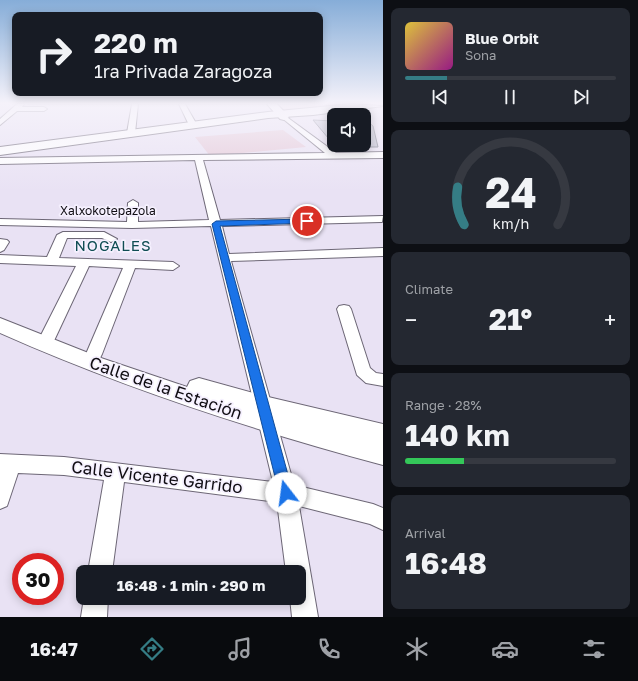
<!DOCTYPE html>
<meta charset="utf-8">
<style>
body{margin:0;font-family:"Golos Text",sans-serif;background:#242831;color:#f1f3f6;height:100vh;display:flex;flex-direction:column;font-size:15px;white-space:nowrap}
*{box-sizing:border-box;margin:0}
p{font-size:13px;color:#9ea1a6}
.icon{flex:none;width:22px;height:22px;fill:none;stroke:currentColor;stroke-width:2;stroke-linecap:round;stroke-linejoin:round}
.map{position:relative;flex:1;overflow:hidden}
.panel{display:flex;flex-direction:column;gap:8px;padding:8px;background:#0d0f14;width:255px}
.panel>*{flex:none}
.hud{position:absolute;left:12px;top:12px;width:311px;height:84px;border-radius:8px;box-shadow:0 2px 10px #0003;background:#171b24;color:#f1f3f6;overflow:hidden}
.controls{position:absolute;left:327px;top:108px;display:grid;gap:8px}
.controls a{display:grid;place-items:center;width:44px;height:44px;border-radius:8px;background:#171b24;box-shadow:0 2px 10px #0003;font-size:20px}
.speed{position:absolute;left:12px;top:553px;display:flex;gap:8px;font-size:20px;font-weight:700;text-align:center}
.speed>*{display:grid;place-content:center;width:52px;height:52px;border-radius:50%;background:#171b24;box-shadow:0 2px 10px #0003;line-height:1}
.speed .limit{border:6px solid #d22;background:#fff;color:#111}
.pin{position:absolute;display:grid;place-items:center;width:34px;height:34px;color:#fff;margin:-17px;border:2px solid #fff;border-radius:50%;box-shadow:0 1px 4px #0007}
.me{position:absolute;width:44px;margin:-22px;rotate:345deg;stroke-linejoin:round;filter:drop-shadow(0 0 3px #0008)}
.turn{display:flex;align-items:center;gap:14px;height:84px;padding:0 16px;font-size:18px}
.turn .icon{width:52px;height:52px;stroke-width:2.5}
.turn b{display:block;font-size:28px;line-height:34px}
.big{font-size:30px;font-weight:700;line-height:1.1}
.panel .card{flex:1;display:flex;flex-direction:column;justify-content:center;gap:6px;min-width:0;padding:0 14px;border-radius:8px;background:#242831}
.panel .dial{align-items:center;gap:0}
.dial svg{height:104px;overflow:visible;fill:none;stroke:#363941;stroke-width:7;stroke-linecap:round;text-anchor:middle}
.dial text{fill:#f1f3f6;stroke:none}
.song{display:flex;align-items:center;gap:12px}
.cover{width:48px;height:48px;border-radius:6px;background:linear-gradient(135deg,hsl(50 70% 55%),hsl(310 70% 35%))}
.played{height:4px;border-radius:2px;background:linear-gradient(90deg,#357d85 20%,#363941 20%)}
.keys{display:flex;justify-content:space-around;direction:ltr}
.heat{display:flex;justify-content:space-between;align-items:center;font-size:22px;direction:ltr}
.charge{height:6px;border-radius:3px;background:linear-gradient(90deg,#34c759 28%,#363941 0)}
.trip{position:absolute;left:76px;top:565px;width:230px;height:40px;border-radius:8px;background:#171b24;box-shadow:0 2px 10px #0003;font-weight:700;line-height:40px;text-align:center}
.tabs{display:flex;height:64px;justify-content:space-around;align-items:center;background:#090b0e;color:#9ea1a6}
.tabs .icon{width:28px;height:28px}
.tabs .current{color:#357d85}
.tabs b{font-size:18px;color:#f1f3f6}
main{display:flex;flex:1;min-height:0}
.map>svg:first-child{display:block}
.green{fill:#e5c9d8}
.building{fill:#bcbcce;stroke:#737484}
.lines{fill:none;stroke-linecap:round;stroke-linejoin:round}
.street-casing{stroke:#6d6776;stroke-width:2}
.secondary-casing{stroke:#6d6776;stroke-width:2}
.primary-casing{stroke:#6d6776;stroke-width:2}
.street{fill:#fff;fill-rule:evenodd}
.secondary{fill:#fff;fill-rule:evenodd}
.primary{fill:#fff;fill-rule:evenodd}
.route{fill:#1a73e8;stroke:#114b97}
.labels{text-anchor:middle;stroke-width:3.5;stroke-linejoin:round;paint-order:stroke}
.far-street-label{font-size:12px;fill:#100d13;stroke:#f5f0fe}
.neighbourhood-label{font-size:15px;letter-spacing:1px;fill:#0f4d53;stroke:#f5f0fe}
.near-street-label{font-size:17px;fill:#100d13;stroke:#f5f0fe}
</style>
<main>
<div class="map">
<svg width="383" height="617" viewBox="0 0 383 617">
<rect width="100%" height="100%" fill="#e9e2f4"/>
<path class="green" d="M275 104H368L283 113Z
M283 130 306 147 210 156 195 137Z"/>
<path class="building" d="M364 118 373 126 378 147H364Z
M313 120 334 121V145Z"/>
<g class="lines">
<g class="street-casing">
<path id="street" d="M17 104H24L22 107H44L47 109 44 111H17L0 125V119Z
M132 104H138L135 133 131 135 127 133Z
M179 104H185L197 125 196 127H190Z
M284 115 336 153 383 152V158L203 160 220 220 383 216 382 222 222 226 229 254 383 248V256L231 261 294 485 373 504 383 508V530L370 524 299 506 318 617H292L290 598H299V572H286L277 502 124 482 112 572H88L104 480 64 475 18 473 7 506 0 509V454L64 457 273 482 211 226 132 228 0 225V219L127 222 128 203 133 200 138 203V222L209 220 195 160 0 164V158L325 153 282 118V116Z
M63 232H104L117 239 111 242 102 238H67L59 258 173 262 179 266 173 270 135 268 102 354 100 358 94 360 88 358 86 354 123 268 89 266 52 345 49 349 44 350 39 349 36 345 76 266 0 263V255L47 257 57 235Z
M0 239 7 240 9 242 4 250 0 252Z
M344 305 349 306 351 309 370 368 376 373 383 374V386L366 383 357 375 337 309 339 306Z
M84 598H108L107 617H81Z"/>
</g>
<g class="secondary-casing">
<path id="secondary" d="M267 104H277L289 117 284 120 280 119Z
M0 318 101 358 187 387 190 381 199 378 264 396 383 424V465C252 430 124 388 0 333Z"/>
</g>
<g class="primary-casing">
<path id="primary" d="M351 104 383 106 313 115 268 118 0 155V147L268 112Z"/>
</g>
<use href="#street" class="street"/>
<use href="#secondary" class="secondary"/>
<use href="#primary" class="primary"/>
</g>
<linearGradient id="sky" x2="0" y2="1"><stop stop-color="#86add8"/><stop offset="0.54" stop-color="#f5f2fa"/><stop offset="1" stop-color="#f5f2fa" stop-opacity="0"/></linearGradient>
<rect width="383" height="191" fill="url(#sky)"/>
<path class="route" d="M307 219 309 220V223L220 226 293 493 291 498 286 500 281 498 279 493 212 224 216 221Z"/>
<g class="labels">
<g class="far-street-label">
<text x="108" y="215">Xalxokotepazola</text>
</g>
<g class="neighbourhood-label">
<text x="113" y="251">NOGALES</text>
</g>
<g class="near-street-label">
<text transform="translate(166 388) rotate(19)" y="6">Calle de la Estación</text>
<text transform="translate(157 477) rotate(7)" y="6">Calle Vicente Garrido</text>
</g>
</g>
</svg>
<div class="controls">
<a><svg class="icon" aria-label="sound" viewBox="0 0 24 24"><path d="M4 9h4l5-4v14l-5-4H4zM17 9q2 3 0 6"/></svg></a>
</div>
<div class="speed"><div class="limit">30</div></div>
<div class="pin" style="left:307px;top:221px;background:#d93025"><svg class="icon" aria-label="arrive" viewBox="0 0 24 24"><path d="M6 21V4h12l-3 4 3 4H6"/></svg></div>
<svg class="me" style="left:286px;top:493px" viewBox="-20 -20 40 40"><circle r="19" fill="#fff"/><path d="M0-13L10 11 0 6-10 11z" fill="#1a73e8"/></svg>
<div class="trip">16:48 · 1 min · 290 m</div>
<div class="hud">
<div class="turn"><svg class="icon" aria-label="right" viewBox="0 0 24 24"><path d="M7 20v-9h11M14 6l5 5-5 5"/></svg><div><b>220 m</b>1ra Privada Zaragoza</div></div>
</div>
</div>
<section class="panel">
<div class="card">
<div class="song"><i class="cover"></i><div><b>Blue Orbit</b><p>Sona</p></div></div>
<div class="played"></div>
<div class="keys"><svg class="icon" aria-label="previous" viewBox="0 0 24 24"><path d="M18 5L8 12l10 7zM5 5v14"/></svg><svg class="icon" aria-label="pause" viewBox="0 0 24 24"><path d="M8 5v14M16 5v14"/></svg><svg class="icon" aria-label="next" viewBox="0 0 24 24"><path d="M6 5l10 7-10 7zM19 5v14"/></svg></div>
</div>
<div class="card dial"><svg viewBox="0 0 100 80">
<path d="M14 69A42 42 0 1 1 86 69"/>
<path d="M14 69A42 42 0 0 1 9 40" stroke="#357d85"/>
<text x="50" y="56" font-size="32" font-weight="700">24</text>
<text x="50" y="72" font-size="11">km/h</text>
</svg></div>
<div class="card"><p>Climate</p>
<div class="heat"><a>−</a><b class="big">21°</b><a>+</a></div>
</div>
<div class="card"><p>Range · 28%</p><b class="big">140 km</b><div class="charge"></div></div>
<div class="card"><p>Arrival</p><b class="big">16:48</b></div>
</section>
</main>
<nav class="tabs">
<b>16:47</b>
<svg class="icon current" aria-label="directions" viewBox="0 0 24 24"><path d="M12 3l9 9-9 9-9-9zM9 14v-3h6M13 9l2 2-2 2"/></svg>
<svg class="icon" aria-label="music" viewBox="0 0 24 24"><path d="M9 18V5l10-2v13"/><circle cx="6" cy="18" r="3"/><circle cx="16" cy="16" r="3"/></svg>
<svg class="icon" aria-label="phone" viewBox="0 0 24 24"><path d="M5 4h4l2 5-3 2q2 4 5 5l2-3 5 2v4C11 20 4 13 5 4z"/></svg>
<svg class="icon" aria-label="climate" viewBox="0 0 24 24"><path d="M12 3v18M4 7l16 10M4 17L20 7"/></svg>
<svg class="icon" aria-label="car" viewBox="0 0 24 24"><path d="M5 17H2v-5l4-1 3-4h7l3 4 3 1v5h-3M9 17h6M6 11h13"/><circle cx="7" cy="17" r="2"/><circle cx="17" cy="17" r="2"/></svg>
<svg class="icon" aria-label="filters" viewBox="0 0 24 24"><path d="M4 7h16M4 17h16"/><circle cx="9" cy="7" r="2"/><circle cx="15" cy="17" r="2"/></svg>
</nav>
